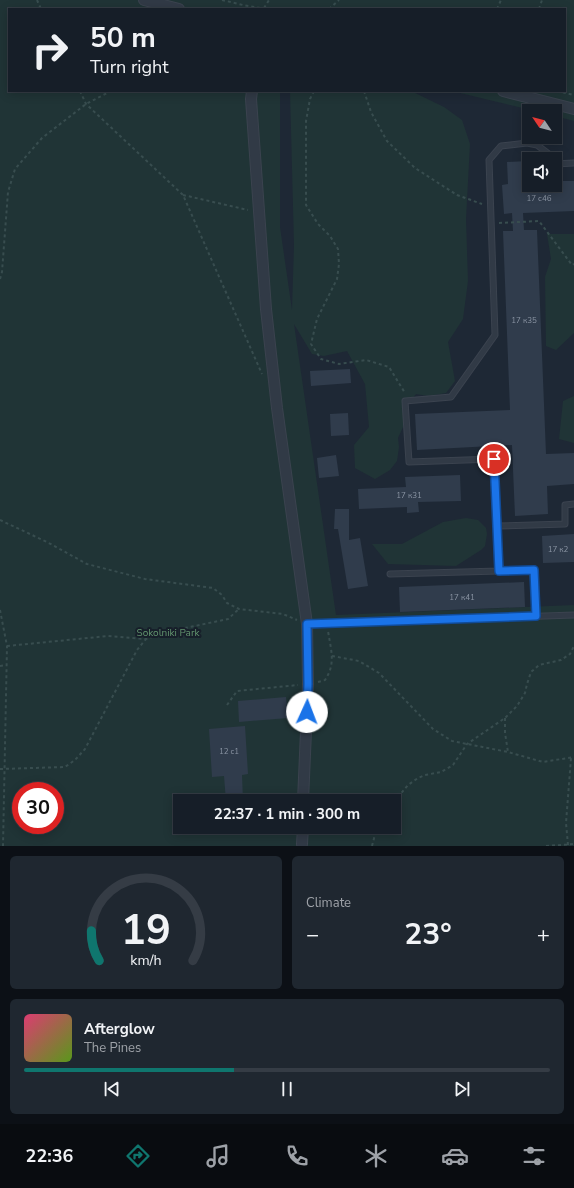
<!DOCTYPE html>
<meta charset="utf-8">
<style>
body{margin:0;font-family:"Nunito Sans",sans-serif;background:#1f2730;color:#f1f3f6;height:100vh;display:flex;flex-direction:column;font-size:15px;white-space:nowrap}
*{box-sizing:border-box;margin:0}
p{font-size:13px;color:#9ea2a8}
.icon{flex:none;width:22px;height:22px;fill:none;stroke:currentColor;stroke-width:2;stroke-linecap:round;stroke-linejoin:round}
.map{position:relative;height:846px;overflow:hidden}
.side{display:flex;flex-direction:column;gap:10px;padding:10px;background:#0c1016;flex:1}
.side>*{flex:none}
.guide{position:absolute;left:8px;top:8px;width:558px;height:84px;border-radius:0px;box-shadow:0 2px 10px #0003,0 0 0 1px #353c45;background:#161e28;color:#f1f3f6;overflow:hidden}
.needle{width:26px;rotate:305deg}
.buttons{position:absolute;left:522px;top:104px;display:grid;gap:8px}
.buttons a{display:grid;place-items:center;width:40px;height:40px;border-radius:0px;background:#161e28;box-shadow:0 2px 10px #0003,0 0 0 1px #353c45;font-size:20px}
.speed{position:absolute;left:12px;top:782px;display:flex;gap:8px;font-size:20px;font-weight:700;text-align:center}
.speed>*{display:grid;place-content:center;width:52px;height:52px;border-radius:50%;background:#161e28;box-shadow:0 2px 10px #0003,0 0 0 1px #353c45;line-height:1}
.speed .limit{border:6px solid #d22;background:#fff;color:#111}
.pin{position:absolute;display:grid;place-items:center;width:34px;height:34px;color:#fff;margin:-17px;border:2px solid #fff;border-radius:50%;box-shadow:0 1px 4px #0007}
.me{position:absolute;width:44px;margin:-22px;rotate:2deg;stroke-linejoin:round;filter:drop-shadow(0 0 3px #0008)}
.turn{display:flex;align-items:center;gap:14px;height:84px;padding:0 16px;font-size:18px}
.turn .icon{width:52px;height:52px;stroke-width:2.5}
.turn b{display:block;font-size:28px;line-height:34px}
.big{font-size:30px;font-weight:700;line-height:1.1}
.side .widget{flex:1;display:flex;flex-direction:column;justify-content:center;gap:6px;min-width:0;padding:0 14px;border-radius:6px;background:#1f2730}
.side .dial{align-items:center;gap:0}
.dial svg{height:104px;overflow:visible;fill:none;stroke:#353c45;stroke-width:7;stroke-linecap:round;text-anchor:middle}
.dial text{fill:#f1f3f6;stroke:none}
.song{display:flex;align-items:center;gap:12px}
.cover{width:48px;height:48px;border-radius:6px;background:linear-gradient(135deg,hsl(340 70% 55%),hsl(90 70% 35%))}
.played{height:4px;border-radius:2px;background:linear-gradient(90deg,#0f766e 40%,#353c45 40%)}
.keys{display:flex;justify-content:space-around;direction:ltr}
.heat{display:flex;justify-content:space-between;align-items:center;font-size:22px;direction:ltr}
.side .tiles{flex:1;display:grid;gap:10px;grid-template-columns:1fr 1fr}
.widget:last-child{grid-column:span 2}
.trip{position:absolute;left:173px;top:794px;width:228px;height:40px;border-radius:0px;background:#161e28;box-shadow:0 2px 10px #0003,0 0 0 1px #353c45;font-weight:700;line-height:40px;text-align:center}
.tab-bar{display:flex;height:64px;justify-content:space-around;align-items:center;background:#090c10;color:#9ea2a8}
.tab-bar .icon{width:28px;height:28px}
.tab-bar .selected{color:#0f766e}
.tab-bar b{font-size:18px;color:#f1f3f6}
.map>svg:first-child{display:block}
.green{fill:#203436;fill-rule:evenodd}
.building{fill:#303c4c}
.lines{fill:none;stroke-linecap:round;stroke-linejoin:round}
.lane-casing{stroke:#3b434f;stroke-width:7}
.street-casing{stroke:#3b434f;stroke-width:12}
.path{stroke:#384d4f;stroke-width:2;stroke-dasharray:3 3;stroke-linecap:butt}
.lane{stroke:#313a46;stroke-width:5}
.street{stroke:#313a46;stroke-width:10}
.route-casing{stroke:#114b97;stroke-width:10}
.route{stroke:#1a73e8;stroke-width:7}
.labels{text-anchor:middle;stroke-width:4;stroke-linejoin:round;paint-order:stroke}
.number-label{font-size:8px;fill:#8a94a3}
.park-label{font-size:10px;fill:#62946e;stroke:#171f2a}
</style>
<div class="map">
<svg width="574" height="846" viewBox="0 0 574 846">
<rect width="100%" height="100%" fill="#1e2835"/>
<path class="green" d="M0 0H574V121L555 116V111H535L452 91H565V9H9V91H280V227L292 310 294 245 290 91H411L444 107 462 120 470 144 466 219 468 281 463 319 448 342 455 381 446 393 428 396 416 394 408 404 403 427 398 438 399 447 397 461 390 470 375 479 355 468 354 445 369 427 365 384 347 351 324 356 312 354 294 324 336 615 574 605V846H0ZM21 791H55V825H21ZM180 801H394V827H180Z
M547 234H574V333L556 350 546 346 545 277 551 259Z
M574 396V443L559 439 563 401Z
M466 518 478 520 486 528 487 534 485 546 481 550 456 566 388 564 372 544H402L443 522Z"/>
<path class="building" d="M529 161V185H555V181H574V211L523 213 524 230H537L546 454 574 453V484L547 486 548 514 515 516 512 445 417 450 415 414 510 410 503 231H513L512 213 504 214 502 185 508 184 507 162Z
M350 369 351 383 311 386 310 371Z
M348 413 349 435 331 436 330 414Z
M336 455 339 476 319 478 317 458Z
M460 475 461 501 418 502 419 512 407 513V507L359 509 358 489 406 487 405 477Z
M335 509H349V540L360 538 368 586 348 589 338 529H334Z
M574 534V562L543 563 542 536Z
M524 582 525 607 400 612 399 587Z
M286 697 288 718 239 722 238 701Z
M245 726 248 774 242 775 243 801H226L224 776 212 777 209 729Z"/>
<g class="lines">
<g class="lane-casing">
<path id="lane" d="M531 111V98
M527 143 529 124
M555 164 574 163
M498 526 494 459 409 462 405 401 451 397 495 335 489 160 501 146 527 143 537 145 562 164
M390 574 499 571
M536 616 534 569 499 571 498 526 565 524V505L574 504
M307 624 574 615"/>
</g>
<g class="street-casing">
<path id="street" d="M144 0 179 9
M252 91 251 99 266 309 277 408 307 624 308 684 303 801
M503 91 574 109
M302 844 303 827"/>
</g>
<path class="path" d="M37 0 41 9
M222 0 243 5 267 9
M264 8 269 0
M329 9 339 0
M497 9 501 0
M539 9 542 0
M80 91 86 104 183 195 262 374
M314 91 310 99 306 121V205L318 224 330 236 338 249 339 264 337 279 317 319 311 344 321 359 339 364 366 360 389 367 405 393
M364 91 371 112 387 141 415 168 457 195 482 204
M557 91 574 95
M183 195 248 210
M499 223 539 221 572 265 574 264
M0 279 2 272 8 192 15 169 42 138 86 104 111 91
M0 520 47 542 87 564 145 579 213 588 222 595 227 603 239 609 283 614 297 620
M0 610 7 646 3 846
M7 646 108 636 146 639 171 631 228 619 239 609
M332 656 359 661 379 673 433 729 452 741 508 752 543 762 574 757
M0 666 7 665
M318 682 325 680C336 664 331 650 328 631
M227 705 237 691 298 685
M505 718V733L508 752
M0 769 65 767 75 760 85 749 137 650 146 639
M394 802 408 785 418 778 425 775 441 772 453 765 467 744 505 718 517 706 525 693 527 684 531 672 539 665 561 660 570 654 574 646
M568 845 566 823 571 758
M372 846 377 827
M546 846 574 844"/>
<use href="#lane" class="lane"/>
<use href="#street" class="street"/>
</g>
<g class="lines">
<g class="route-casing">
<path id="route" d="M307 712 308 684 307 624 536 616 534 570 499 571 494 459"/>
</g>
<use href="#route" class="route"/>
</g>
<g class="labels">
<g class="number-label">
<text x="539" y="201">17 с46</text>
<text x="524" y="323">17 к35</text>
<text x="409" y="498">17 к31</text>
<text x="558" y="552">17 к2</text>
<text x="462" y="600">17 к41</text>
<text x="229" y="754">12 c1</text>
</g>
<g class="park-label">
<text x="168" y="636">Sokolniki Park</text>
</g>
</g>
</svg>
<div class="buttons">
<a><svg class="needle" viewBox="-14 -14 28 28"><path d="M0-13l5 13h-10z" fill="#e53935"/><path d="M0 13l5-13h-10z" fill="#9ea2a8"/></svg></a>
<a><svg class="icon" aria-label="sound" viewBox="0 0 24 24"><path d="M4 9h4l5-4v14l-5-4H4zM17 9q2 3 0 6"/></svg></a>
</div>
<div class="speed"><div class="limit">30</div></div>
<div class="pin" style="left:494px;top:459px;background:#d93025"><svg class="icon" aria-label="arrive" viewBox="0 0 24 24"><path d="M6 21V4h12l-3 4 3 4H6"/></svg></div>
<svg class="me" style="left:307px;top:712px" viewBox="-20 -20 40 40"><circle r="19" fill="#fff"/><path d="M0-13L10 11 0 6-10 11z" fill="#1a73e8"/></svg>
<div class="trip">22:37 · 1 min · 300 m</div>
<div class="guide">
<div class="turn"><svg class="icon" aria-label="right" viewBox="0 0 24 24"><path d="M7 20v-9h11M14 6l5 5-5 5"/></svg><div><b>50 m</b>Turn right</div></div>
</div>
</div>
<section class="side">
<div class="tiles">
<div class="widget dial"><svg viewBox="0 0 100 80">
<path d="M14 69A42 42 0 1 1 86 69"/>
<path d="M14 69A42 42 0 0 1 8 46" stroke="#0f766e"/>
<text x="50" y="56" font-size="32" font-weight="700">19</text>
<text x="50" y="72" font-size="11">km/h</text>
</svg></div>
<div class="widget"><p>Climate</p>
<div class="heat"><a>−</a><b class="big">23°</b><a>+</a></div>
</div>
<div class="widget">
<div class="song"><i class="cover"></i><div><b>Afterglow</b><p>The Pines</p></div></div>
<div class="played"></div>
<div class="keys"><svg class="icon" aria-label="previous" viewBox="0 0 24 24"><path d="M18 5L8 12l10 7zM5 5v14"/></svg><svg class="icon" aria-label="pause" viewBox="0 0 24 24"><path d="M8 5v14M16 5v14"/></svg><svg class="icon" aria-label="next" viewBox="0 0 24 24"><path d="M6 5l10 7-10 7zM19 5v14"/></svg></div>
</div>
</div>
</section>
<nav class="tab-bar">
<b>22:36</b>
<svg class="icon selected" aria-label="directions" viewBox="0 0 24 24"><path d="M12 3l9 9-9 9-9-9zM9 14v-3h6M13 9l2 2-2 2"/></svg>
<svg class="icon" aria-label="music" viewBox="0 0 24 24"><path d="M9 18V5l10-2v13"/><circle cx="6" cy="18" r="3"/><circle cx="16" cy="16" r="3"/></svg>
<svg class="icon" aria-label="phone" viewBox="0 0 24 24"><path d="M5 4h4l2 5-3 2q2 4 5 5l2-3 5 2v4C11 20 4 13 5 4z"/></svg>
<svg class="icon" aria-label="climate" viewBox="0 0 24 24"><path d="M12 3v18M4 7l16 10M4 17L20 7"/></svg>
<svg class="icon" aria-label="car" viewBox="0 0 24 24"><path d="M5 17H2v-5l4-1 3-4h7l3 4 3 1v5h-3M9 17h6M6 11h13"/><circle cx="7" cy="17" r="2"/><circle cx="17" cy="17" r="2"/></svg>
<svg class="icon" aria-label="filters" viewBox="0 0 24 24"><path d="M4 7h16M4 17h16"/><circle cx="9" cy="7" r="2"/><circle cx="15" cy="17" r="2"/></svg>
</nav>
